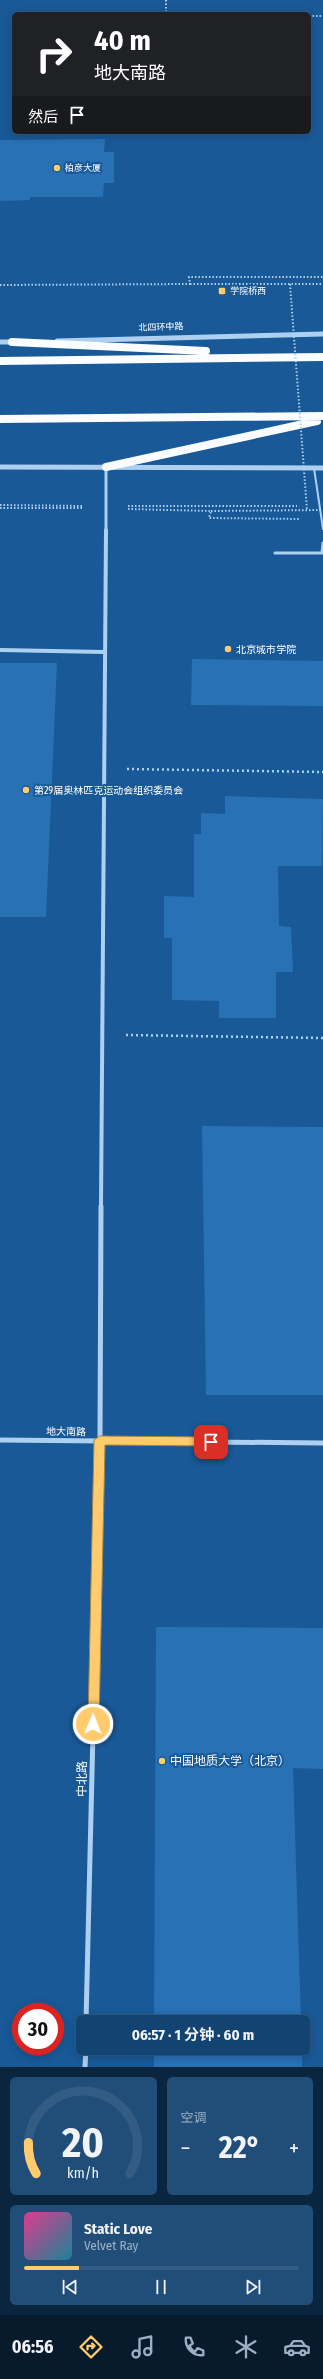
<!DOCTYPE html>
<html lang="zh">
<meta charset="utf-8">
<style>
body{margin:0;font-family:"Fira Sans Condensed","Noto Sans SC",sans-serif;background:#204e79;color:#f1f3f6;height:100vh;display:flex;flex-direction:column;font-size:15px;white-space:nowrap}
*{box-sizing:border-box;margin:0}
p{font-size:13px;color:#9db0c3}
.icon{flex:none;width:22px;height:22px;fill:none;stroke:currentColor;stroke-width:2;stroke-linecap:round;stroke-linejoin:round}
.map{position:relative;height:2067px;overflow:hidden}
.sheet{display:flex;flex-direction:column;gap:10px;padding:10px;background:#0a253e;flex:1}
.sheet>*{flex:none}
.banner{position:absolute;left:12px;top:12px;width:299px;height:122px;border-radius:6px;box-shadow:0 2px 10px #0003,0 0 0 1px #325c84;background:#202124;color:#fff;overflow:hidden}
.speed{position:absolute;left:12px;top:2003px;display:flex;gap:8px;font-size:20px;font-weight:700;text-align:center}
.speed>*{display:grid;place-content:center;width:52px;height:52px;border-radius:50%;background:#134371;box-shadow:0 2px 10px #0003,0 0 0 1px #325c84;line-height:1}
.speed .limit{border:6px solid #d22;background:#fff;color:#111}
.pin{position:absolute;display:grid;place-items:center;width:34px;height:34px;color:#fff;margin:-17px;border-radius:8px;box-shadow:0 2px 6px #0006}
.me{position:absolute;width:44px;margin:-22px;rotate:1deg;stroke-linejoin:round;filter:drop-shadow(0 0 3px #0008)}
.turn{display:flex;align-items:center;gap:14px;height:84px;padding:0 16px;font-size:18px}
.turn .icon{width:52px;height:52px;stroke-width:2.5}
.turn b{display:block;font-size:28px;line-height:34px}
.then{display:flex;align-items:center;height:38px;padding:0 16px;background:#0003;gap:8px;font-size:15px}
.big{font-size:30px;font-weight:700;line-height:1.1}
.sheet .tile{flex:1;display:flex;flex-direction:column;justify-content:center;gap:6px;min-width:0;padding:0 14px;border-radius:6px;background:#204e79}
.sheet .dial{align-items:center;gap:0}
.dial svg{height:104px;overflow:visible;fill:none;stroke:#325c84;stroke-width:7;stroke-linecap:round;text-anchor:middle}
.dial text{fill:#f1f3f6;stroke:none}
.song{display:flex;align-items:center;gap:12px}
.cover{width:48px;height:48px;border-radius:6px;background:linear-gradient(135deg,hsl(330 70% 55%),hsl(190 70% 35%))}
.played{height:4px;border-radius:2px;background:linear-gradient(90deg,#ffcb6c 20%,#325c84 20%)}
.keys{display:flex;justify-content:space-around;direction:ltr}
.heat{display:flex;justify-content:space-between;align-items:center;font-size:22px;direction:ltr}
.sheet .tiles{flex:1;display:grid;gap:10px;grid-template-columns:1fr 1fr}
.tile:last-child{grid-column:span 2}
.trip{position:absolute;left:76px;top:2015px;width:234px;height:40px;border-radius:6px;background:#134371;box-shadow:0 2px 10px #0003,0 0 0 1px #325c84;font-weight:700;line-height:40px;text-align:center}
.dock{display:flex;height:64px;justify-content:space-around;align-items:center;background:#081b2d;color:#9db0c3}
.dock .icon{width:28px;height:28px}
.dock .selected{color:#ffcb6c}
.dock b{font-size:18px;color:#f1f3f6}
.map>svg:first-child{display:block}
.building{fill:#2871b5}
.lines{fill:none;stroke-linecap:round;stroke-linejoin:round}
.path-far1{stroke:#add0f1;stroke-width:2;stroke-dasharray:1.5 2;stroke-linecap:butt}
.path{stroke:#add0f1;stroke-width:2.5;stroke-dasharray:2 3;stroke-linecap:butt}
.service-far1{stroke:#add0f1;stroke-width:2}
.service{stroke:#add0f1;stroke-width:3}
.minor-far2{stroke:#add0f1;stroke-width:3}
.minor-far1{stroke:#add0f1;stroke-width:4}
.minor{stroke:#add0f1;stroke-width:5}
.tertiary{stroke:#add0f1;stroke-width:5}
.trunk{stroke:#fafcff;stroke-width:8}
.path-bridge{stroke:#add0f1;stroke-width:2;stroke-dasharray:1.5 2;stroke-linecap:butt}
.route{fill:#ffcb6c;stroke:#a68446}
.poi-dot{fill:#ffcb6c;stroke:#195997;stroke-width:1.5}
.labels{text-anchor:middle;stroke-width:4;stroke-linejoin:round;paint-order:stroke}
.far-poi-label{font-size:9px;fill:#fff;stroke:#195997;text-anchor:start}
.far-street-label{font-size:9px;fill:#fff;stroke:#195997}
.poi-label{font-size:10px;fill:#fff;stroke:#195997;text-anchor:start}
.street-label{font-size:10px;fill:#fff;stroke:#195997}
.near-poi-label{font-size:12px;fill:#fff;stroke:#195997;text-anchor:start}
.near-street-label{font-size:12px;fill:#fff;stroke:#195997}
</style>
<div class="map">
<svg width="323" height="2067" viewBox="0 0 323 2067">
<rect width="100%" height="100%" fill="#195997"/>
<path class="building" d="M105 139 104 152H114V183H104L103 197H30V200L0 201V140Z
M192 659 323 661V706L191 705Z
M0 663H57L46 917H0Z
M225 796 323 799 322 866H278L279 926 291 927 293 972H276V1018H219V1001L172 1000V938H164V896L194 897V834H201V813L225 814Z
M202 1126 323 1127V1395H206Z
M156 1627 323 1628V1769L293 1768 301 2022H154Z
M154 2048H302V2067H154Z"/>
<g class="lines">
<path class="path-far1" d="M166 0V14
M309 16H323
M190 284H323
M0 285 190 284 189 277H323
M0 505 83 506
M128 506H297
M0 508H83
M128 509 211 511 209 518 300 519"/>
<path class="path" d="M127 769 323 772
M126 1035 323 1038"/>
<path class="service-far1" d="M314 468 323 529"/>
<path class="service" d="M275 553H323
M322 553 323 543"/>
<path class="minor-far2" d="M106 531V467"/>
<path class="minor-far1" d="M0 650 104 652
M101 1207 106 530"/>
<path class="minor" d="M0 1440 323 1443
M86 2022 100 1440 101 1206
M85 2067 86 2048"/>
<path class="tertiary" d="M57 341 323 334
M0 342H17
M0 467 323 468"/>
<path class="trunk" d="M12 342 206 351
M0 361 323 357
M0 419 323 416
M106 467 317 421"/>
<path class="path-bridge" d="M290 284 307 510
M211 511 323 510"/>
</g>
<path class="route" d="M100 1436 211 1437 216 1442 211 1446 105 1445 99 1724 93 1729 88 1724 94 1440Z"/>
<g class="poi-dot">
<circle cx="57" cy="168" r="4"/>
<rect x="218" y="287" width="8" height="8" rx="2"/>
<circle cx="228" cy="649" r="4"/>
<circle cx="26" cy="790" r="4"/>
<circle cx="162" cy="1761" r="4"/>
</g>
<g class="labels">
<g class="far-poi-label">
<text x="65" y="171">柏彦大厦</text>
<text x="230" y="294">学院桥西</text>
</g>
<g class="far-street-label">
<text transform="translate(161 327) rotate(-2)" y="3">北四环中路</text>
</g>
<g class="poi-label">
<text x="236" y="653">北京城市学院</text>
<text x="34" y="794">第29届奥林匹克运动会组织委员会</text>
</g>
<g class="street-label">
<text transform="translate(66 1431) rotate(1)" y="4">地大南路</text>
</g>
<g class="near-poi-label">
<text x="170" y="1765">中国地质大学（北京）</text>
</g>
<g class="near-street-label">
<text transform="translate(82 1779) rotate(-89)" y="4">中北路</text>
</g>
</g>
</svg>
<div class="speed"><div class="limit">30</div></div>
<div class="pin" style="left:211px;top:1442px;background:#d93025"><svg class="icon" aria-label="arrive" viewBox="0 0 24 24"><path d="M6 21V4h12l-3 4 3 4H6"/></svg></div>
<svg class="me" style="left:93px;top:1724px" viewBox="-20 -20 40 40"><circle r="17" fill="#ffcb6c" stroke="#fff" stroke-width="3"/><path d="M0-11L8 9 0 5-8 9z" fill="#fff"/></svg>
<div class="trip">06:57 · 1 分钟 · 60 m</div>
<div class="banner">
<div class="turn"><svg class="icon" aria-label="right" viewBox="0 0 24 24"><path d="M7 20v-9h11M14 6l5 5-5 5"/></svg><div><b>40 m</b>地大南路</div></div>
<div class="then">然后<svg class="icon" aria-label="arrive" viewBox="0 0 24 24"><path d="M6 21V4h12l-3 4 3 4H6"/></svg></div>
</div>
</div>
<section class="sheet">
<div class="tiles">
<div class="tile dial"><svg viewBox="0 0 100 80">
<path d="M14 69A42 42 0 1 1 86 69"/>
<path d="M14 69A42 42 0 0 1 8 45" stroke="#ffcb6c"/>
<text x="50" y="56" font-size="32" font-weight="700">20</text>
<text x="50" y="72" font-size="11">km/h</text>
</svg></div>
<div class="tile"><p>空调</p>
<div class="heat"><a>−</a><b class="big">22°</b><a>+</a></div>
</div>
<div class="tile">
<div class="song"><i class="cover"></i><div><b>Static Love</b><p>Velvet Ray</p></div></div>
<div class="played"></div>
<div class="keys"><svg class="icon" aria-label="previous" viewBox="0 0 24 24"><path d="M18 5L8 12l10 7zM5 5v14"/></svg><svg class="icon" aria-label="pause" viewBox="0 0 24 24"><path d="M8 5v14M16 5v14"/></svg><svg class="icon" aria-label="next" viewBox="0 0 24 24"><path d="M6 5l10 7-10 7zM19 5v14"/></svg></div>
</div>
</div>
</section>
<nav class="dock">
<b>06:56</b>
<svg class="icon selected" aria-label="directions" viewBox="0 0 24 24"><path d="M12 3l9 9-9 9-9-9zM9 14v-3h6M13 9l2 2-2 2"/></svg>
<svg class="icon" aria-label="music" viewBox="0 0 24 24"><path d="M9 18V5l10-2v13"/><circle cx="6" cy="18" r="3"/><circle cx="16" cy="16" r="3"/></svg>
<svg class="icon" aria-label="phone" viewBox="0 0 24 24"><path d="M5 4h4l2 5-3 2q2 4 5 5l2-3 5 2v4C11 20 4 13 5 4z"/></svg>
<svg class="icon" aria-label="climate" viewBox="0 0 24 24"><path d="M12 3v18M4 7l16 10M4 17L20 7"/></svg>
<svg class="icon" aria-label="car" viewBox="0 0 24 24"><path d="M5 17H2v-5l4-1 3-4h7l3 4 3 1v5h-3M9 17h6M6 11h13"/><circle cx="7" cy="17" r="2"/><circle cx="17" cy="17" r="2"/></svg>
</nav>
